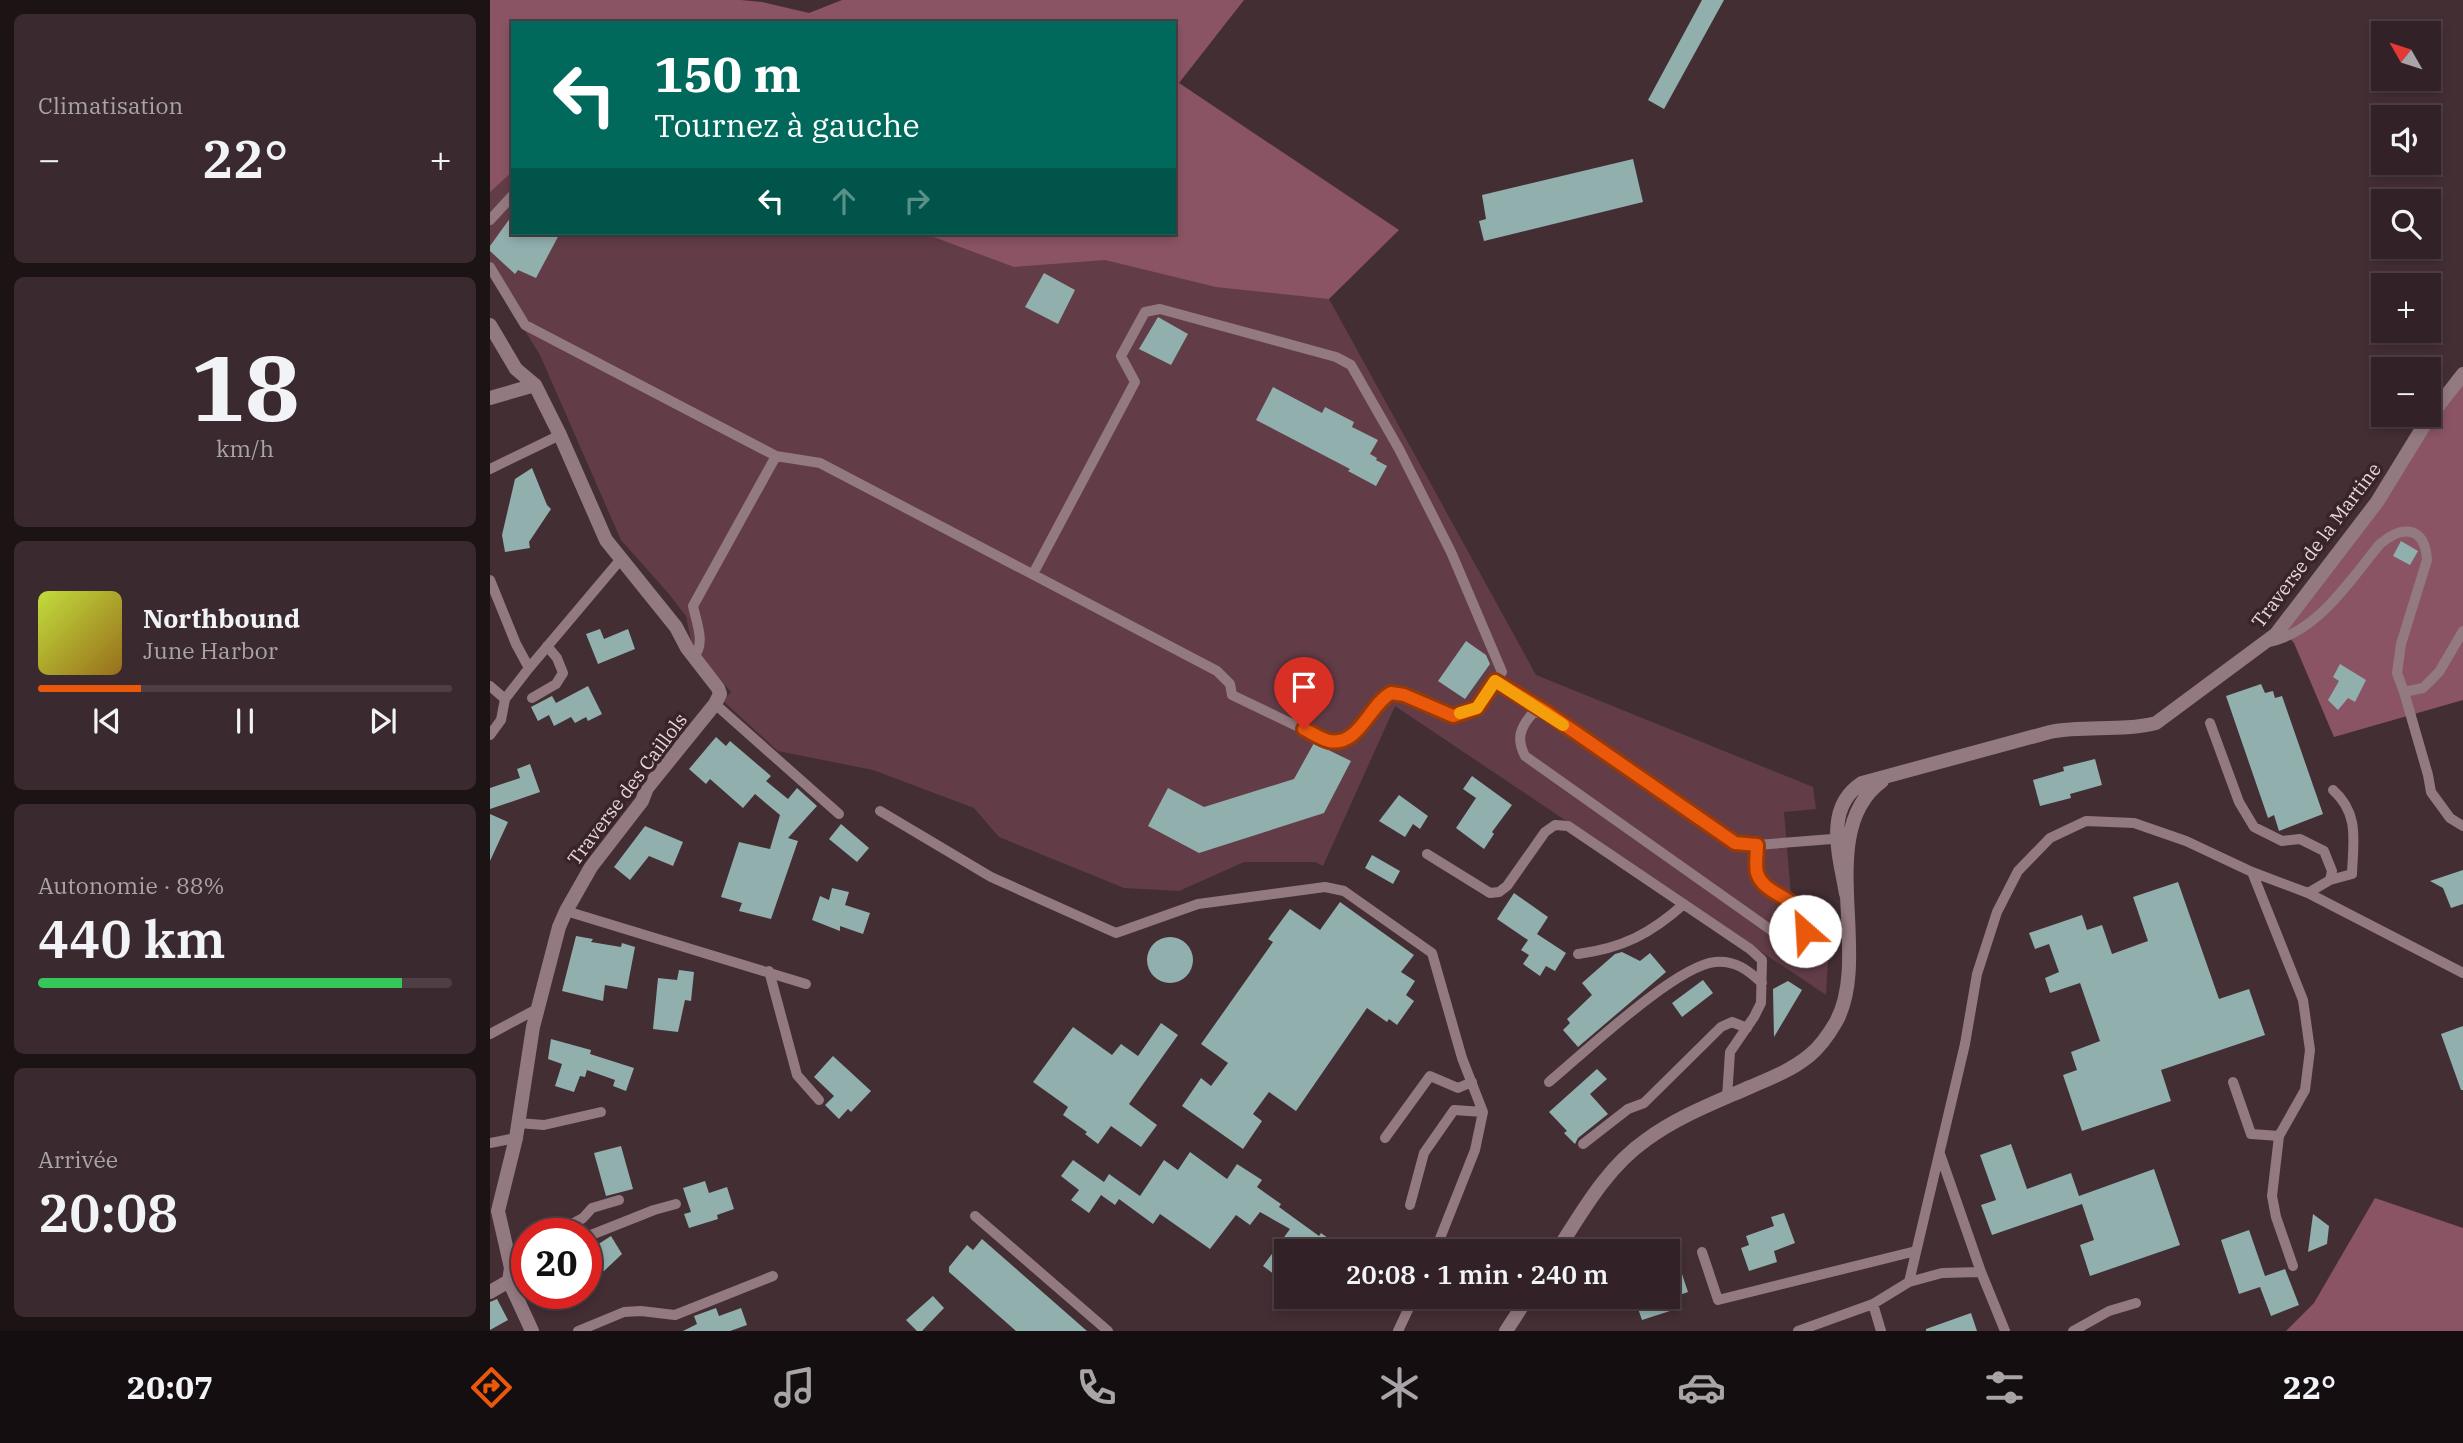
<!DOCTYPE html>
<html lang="fr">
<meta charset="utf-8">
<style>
body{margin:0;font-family:"IBM Plex Serif",serif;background:#3a2a2f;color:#f1f3f6;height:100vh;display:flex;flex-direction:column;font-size:26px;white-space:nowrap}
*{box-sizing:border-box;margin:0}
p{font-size:23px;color:#a8a4a7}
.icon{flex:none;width:38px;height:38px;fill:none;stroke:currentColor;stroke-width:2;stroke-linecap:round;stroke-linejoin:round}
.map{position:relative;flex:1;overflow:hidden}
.sheet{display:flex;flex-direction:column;gap:14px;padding:14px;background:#1c1315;width:490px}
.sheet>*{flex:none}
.banner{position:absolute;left:21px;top:21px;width:665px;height:214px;border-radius:0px;box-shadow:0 4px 10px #0003,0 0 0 2px #4d3f44;background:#00695c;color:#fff;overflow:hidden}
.needle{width:46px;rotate:309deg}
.tools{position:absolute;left:1881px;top:21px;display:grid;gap:14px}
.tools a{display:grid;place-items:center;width:70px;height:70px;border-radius:0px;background:#322227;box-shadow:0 4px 10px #0003,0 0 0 2px #4d3f44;font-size:35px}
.speed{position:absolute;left:21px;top:1218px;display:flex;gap:14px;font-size:35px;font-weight:700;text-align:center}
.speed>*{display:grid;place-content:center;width:91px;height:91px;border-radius:50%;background:#322227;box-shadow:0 4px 10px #0003,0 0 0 2px #4d3f44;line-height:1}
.speed .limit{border:10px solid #d22;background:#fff;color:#111}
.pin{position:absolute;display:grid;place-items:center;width:60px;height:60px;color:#fff;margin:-72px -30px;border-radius:50% 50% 50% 0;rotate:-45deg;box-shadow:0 0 7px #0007}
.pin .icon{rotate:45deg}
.me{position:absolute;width:77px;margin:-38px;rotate:334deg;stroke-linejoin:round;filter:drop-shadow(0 0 5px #0008)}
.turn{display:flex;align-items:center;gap:24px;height:147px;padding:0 28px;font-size:32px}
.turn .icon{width:91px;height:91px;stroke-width:2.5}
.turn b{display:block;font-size:49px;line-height:60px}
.lanes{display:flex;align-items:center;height:66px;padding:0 28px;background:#0003;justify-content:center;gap:35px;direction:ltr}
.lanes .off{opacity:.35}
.big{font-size:52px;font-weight:600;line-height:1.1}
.sheet .tile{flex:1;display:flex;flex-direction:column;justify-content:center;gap:10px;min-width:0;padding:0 24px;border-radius:10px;background:#3a2a2f}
.sheet .dial{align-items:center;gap:0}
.dial b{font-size:91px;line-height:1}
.song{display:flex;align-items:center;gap:21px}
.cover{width:84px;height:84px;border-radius:10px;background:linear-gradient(135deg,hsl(70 70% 55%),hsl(40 70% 35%))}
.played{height:7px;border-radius:4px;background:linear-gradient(90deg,#ea580c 25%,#4d3f44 25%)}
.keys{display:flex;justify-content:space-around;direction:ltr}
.heat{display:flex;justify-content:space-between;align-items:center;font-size:38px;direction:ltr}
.charge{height:10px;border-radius:5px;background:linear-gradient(90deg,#34c759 88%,#4d3f44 0)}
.trip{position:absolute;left:784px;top:1239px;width:406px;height:70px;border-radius:0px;background:#322227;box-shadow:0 4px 10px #0003,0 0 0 2px #4d3f44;font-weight:600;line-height:70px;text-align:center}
.menu{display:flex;height:112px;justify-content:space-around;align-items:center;background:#140e10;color:#a8a4a7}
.menu .icon{width:49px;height:49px}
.menu .current{color:#ea580c}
.menu b{font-size:32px;color:#f1f3f6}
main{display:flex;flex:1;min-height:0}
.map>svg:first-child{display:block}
.green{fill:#623d48}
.forest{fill:#8a5464}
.building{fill:#90afad}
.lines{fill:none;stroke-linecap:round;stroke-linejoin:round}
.service{stroke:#937a80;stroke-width:10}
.minor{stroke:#937a80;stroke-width:14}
.route-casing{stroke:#983908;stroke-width:18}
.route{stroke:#ea580c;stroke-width:12}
.slow{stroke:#f59e0b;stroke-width:12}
.labels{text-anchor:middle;stroke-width:7;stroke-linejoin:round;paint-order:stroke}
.street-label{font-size:19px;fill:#e7d8db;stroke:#39242a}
</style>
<main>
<section class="sheet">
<div class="tile"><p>Climatisation</p>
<div class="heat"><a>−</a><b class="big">22°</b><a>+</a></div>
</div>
<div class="tile dial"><b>18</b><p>km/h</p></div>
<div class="tile">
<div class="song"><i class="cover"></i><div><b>Northbound</b><p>June Harbor</p></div></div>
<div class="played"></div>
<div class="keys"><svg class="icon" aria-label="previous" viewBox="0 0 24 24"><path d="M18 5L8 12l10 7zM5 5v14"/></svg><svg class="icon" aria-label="pause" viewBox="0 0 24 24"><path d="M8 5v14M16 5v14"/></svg><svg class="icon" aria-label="next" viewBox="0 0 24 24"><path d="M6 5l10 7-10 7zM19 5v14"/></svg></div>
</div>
<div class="tile"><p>Autonomie · 88%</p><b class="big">440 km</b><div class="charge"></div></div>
<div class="tile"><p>Arrivée</p><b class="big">20:08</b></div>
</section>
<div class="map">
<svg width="1973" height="1331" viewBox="0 0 1973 1331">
<rect width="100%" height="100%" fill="#432e34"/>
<path class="green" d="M23 34V233L806 234 839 299 1046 675 1323 787 1326 809 1294 812 1301 896 1337 906 1340 918 1336 995 905 706 833 866 825 862H754L689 891 634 888 509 837 484 808 383 770 288 751 233 701 241 692 202 645 196 616 179 594 131 540 50 355 0 274V56Z"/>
<path class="forest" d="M0 0H251L272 2 319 13 352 0H754L689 83 909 230 839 299 726 287 615 260 524 267 433 233H684V23H23V171L0 192Z
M1973 381V700L1844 737 1804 643 1795 633 1950 410Z
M1885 1198 1973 1228V1331H1796L1824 1303Z"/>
<path class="building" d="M1212 0H1234L1174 109 1158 100Z
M1143 159 1153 202 994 241 989 221 996 219 992 195Z
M23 214V233H70L46 278 28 270 25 274 0 251V246Z
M554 273 585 290 568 324 535 307Z
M668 317 698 334 681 365 649 349Z
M783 387 832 413 835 407 864 422 862 427 888 440 880 454 887 458 886 460 897 466 886 486 858 471 860 469 766 420Z
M42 468 57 505 61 509 39 542 40 548 15 552 12 535 25 479Z
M1911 541 1928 551 1920 565 1903 556Z
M110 629 114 639 138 629 145 649 108 664 96 634Z
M976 641 996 655 1000 664 975 699 948 681Z
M1850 664 1876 680 1865 702 1858 698 1848 710 1838 700 1849 681 1843 677Z
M1771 684 1775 693 1783 691 1785 698 1792 696 1833 814 1789 831 1784 815 1778 818 1736 696Z
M98 686 112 714 98 721 96 717 85 723 81 717 64 726 59 715 48 721 41 707 62 696 66 703Z
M226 737 236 746 240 741 281 776 276 781 298 799 307 788 327 806 298 838 308 841 281 919 249 911 252 903 231 897 249 842 280 849 290 815 265 794 253 808 220 779 216 784 199 769Z
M824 743 861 761 834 813 709 853 658 826 678 788 714 807 804 779Z
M1605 759 1612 785 1580 794 1581 798 1550 806 1543 780 1574 771 1573 767Z
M40 764 50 792 0 809V788L30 778 27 769Z
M982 776 1022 805 1002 832 1004 834 994 849 966 828 986 798 973 789Z
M909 795 938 816 930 829 923 824 915 837 889 821Z
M0 814 18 822 0 861Z
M351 824 379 848 367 862 339 839Z
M155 826 193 842 183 866 159 856 140 880 124 867Z
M882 855 910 871 903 884 875 868Z
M1973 870V904L1961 908 1953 888 1940 881Z
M1688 882 1729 999 1759 989 1775 1035 1671 1070 1681 1101 1592 1131 1573 1075 1587 1070 1581 1052 1610 1041 1590 983 1560 993 1555 978 1569 972 1559 944 1545 949 1539 933 1592 915 1597 930 1612 925 1622 954 1658 941 1643 897Z
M342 888 359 892 355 905 380 913 373 934 350 926V931L322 920 330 896 339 900Z
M1024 893 1058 917 1047 934 1076 953 1065 971 1056 966 1050 976 1033 964 1039 955 1031 950 1038 940 1007 919Z
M850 902 924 955 911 972 925 981 916 995 924 1001 907 1025 899 1019 897 1022 877 1008 806 1111 779 1092 763 1114 772 1121 753 1149 692 1106 711 1078 721 1086 738 1063 711 1044 783 942 778 939 800 909 830 930Z
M86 936 103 939 101 942 131 947 132 943 145 947 137 989 115 985 113 1001 72 991Z
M657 960a23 23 0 1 1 46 0a23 23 0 1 1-46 0Z
M1132 952 1150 961 1160 953 1176 972 1088 1047 1073 1030 1080 1023 1077 1019 1102 995 1092 983 1125 954Z
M189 970 204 972 201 1001 195 1000 188 1032 163 1029 168 978 187 980Z
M1213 980 1223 993 1192 1017 1182 1003Z
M1298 981 1312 990 1284 1037 1283 989Z
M671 1023 688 1035 639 1104 667 1125 651 1147 621 1126 608 1144 595 1134 597 1132 573 1115 578 1107 543 1082 583 1027 622 1055 631 1044 648 1056Z
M1973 1026V1090H1971L1951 1034Z
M61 1039 101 1050 100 1054 144 1068 136 1091 123 1086 125 1080 97 1070 95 1077 90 1076 84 1092 65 1086 72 1064 58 1059Z
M343 1056 381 1091 361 1112 358 1109 349 1119 335 1105 344 1096 324 1077Z
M1107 1069 1117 1079 1100 1094 1118 1114 1088 1138 1085 1144 1074 1133 1077 1131 1059 1112Z
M1521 1144 1537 1189 1581 1173 1589 1196 1664 1169 1690 1245 1600 1276 1590 1245 1604 1240 1592 1204 1502 1235 1491 1205 1506 1200 1490 1155Z
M131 1146 143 1189 116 1196 104 1153Z
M700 1152 737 1179 747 1164 772 1180 767 1187 791 1204 789 1207 829 1236 831 1233 856 1251H796V1283L773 1266 800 1229 770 1212 760 1225 746 1215 720 1249 670 1214 663 1224 629 1199 625 1205 611 1195 599 1213 581 1200 589 1190 571 1176 583 1160 614 1182 619 1174 650 1196 674 1160 688 1170Z
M215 1181 219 1193 237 1187 244 1209 227 1215 228 1219 199 1228 194 1214 201 1212 193 1188Z
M1294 1213 1305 1243 1284 1251 1287 1262 1259 1271 1251 1248 1259 1245 1256 1236 1284 1226 1281 1217Z
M1823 1214 1839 1226 1837 1244 1818 1252Z
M1759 1230 1775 1276 1795 1269 1809 1305 1781 1316 1770 1287 1749 1294 1731 1240Z
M121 1236 132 1254 114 1271 109 1266 96 1287V1252Z
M492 1239 597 1331H526L459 1272V1267L477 1245 483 1250Z
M1191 1271 1198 1292 1178 1299V1275Z
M443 1296 454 1308 432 1331H427L416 1320Z
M1144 1297H1175L1180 1311 1152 1320Z
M7 1299 18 1320 0 1330V1302Z
M226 1308 229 1316 251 1308 257 1325 240 1331H193L207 1324 204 1316Z
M1481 1313 1487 1331H1436V1329Z"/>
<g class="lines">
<path class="service" d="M0 220 23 195
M0 267 35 325 286 456
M0 469 70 435
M543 574 645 382 631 356 655 312 670 309 846 357 861 365 909 449 961 552 1012 672 1005 681 1056 712 1245 843 1267 845 1355 838
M0 580 26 644 39 668
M1775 643C1827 634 1859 581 1890 544 1913 524 1935 527 1937 560L1911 644 1907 673 1914 692 1933 688 1949 672 1973 631
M204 656C216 644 206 621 203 606L286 456 330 463 727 671 740 684 742 695 838 741C874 742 874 708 901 693L914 695 963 716 987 708 1005 681
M0 686 15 699
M1914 692 1938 775 1941 792 1960 818 1973 826
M42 698 66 684 73 673 67 658 57 646
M225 704 349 814
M1056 712 1043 713C1030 727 1026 739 1035 756L1295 940 1308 936 1315 931C1319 895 1276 900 1268 873 1265 865 1267 853 1267 845
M1720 723 1749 802 1764 827 1792 841 1810 839 1834 851 1842 871 1840 880
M0 735 11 720 15 699 39 668 131 559
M390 811 501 877 626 933 708 904 835 887 854 891 942 953 972 1058 993 1112 985 1150 945 1251
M937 854 1000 893 1009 892 1017 886 1055 832 1065 825 1078 826 1260 949 1272 960 1271 1003 1264 1017 1240 1052 1237 1097
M1762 872 1813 1000 1820 1050 1815 1090 1789 1136 1782 1196 1786 1217 1803 1266
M1818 893 1973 973
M76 911 316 984
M1088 954C1133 948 1160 934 1194 904
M279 971 307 1075 329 1100
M0 1034 47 1009
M1059 1082C1093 1054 1185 966 1225 962 1245 960 1258 970 1272 983
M1743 1082 1761 1134 1789 1136
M28 1123 54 1125 111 1112
M895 1138 940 1076 968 1088 982 1082
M0 1143 26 1138
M1093 1144 1138 1109 1154 1103 1231 1027 1242 1022 1257 1028
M1450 1154 1491 1272 1515 1331
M920 1205 934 1153 964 1110 993 1112
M485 1216 618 1331
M64 1234 93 1218 102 1208 129 1200
M96 1237 164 1210 186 1204
M1212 1252 1228 1300 1426 1251
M19 1258 37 1249
M21 1268 37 1261
M1419 1282 1452 1273 1491 1272
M1383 1304 1391 1331
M88 1331 134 1312 151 1311 185 1315 283 1276
M908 1331 924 1297
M1308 1331 1383 1304 1419 1282 1475 1044 1487 974 1507 912 1528 871 1560 838 1596 821 1644 823 1696 841 1762 872 1818 893 1840 880 1862 874C1863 842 1870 814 1843 790
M1583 1331 1619 1311 1646 1303"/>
<path class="minor" d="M0 325 26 369 45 385 70 435 116 540 186 627 197 648 228 688 230 694 225 704 157 788 152 801 101 867 76 911 69 927 43 1027 26 1138 8 1211 21 1268 19 1281 42 1331
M0 398 45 385
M1356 894C1350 857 1333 808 1372 783L1560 732C1595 725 1631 732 1666 723L1786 634 1887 502 1938 419 1973 374
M1067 1251C1092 1212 1117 1167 1156 1140 1187 1117 1224 1103 1260 1087 1281 1078 1302 1070 1320 1055 1331 1046 1339 1034 1346 1022 1383 955 1323 831 1392 781
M0 1292 19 1281
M1016 1331 1038 1297"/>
</g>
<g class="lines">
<g class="route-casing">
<path id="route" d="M814 729C822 733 831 739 839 741 869 747 879 705 901 693L914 695 963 716 987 708 1005 681 1056 712 1245 843 1267 845C1267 853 1265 865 1267 873 1276 900 1318 895 1315 931"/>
</g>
<use href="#route" class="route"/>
<path class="slow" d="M970 713 987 708 1005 681 1073 725"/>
</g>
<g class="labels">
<g class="street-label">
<text transform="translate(1826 545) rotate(-53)" y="7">Traverse de la Martine</text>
<text transform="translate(137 789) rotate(-53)" y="7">Traverse des Caillols</text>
</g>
</g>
</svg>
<div class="tools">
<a><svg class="needle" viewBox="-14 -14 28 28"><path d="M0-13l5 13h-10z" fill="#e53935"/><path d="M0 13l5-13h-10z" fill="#a8a4a7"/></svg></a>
<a><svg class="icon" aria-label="sound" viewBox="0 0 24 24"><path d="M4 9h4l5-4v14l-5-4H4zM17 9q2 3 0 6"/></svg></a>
<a><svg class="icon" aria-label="search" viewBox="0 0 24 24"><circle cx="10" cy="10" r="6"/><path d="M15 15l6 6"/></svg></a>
<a>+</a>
<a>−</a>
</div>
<div class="speed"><div class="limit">20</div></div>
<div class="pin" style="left:814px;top:729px;background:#d93025"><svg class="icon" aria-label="arrive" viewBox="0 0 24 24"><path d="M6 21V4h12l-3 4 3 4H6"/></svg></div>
<svg class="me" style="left:1315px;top:931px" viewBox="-20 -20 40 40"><circle r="19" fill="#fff"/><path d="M0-13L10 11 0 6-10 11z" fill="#ea580c"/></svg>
<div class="trip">20:08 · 1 min · 240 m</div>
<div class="banner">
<div class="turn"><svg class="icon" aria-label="left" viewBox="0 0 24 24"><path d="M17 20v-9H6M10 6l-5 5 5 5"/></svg><div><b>150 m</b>Tournez à gauche</div></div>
<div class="lanes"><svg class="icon" aria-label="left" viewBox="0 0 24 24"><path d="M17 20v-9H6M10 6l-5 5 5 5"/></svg><svg class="icon off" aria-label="ahead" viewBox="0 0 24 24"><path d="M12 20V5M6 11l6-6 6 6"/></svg><svg class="icon off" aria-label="right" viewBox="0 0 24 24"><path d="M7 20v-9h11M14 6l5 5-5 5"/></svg></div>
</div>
</div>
</main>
<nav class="menu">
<b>20:07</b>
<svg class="icon current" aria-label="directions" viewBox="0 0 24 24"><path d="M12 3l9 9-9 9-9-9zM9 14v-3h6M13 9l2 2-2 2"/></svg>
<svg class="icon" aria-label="music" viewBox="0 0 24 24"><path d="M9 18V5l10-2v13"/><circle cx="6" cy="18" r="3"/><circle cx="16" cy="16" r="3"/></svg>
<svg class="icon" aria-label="phone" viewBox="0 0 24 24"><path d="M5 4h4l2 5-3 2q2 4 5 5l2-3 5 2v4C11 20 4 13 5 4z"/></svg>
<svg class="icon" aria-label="climate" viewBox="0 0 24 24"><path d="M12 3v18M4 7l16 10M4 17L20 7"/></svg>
<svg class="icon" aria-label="car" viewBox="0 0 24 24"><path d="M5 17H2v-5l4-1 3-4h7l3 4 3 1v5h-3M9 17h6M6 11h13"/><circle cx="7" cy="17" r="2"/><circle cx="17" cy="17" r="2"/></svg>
<svg class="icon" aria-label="filters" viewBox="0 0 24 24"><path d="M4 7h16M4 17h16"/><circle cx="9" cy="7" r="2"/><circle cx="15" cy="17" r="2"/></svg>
<b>22°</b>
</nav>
